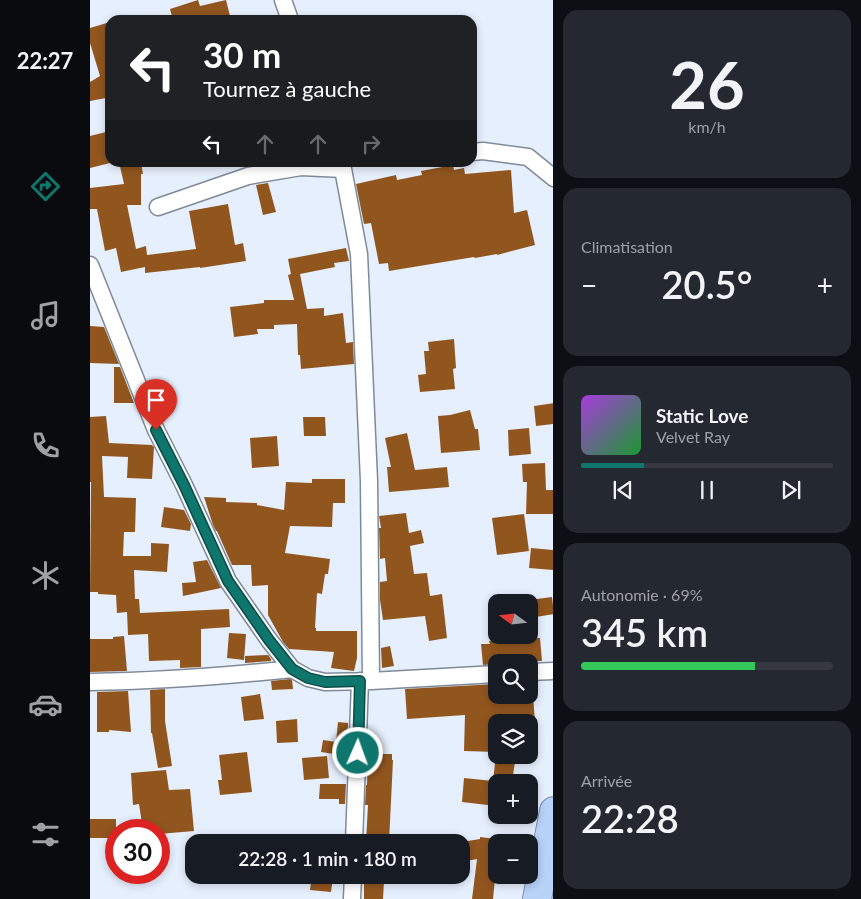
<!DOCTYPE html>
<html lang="fr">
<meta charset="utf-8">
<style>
body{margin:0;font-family:Lato,sans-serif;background:#242831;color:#f1f3f6;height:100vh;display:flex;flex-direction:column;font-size:19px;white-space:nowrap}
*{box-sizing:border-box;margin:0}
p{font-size:16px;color:#9ea1a6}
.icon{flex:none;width:28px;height:28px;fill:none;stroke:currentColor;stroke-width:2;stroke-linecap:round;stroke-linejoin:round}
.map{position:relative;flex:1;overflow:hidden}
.drawer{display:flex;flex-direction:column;gap:10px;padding:10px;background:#0d0f14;width:308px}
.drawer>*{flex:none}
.hud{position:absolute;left:15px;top:15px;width:372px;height:152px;border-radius:15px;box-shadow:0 2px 8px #0003;background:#202124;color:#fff;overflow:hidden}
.needle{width:32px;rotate:285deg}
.tools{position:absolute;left:398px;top:594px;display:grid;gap:10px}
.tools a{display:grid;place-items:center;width:50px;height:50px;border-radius:10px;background:#171b24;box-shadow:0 2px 8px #0003;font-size:25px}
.speed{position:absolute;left:15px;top:819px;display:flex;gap:10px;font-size:25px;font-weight:700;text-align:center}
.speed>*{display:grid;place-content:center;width:65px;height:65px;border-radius:50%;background:#171b24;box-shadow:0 2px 8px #0003;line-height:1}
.speed .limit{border:8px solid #d22;background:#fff;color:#111}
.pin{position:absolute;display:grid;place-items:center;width:42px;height:42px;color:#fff;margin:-51px -21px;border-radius:50% 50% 50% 0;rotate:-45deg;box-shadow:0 0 5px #0007}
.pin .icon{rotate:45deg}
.me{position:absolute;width:55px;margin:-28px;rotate:2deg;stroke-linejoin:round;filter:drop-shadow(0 0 4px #0008)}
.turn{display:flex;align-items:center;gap:18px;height:105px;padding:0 15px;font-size:22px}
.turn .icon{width:65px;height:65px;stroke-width:2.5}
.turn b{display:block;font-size:35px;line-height:42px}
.lanes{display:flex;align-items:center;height:48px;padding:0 15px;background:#0003;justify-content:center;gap:25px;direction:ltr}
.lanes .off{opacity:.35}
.big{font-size:38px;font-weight:600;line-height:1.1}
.drawer .tile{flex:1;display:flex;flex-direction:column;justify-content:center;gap:8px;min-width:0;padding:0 18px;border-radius:15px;background:#242831}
.drawer .dial{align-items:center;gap:0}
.dial b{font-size:65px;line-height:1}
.song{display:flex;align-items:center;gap:15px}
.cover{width:60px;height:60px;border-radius:8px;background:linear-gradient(135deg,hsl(280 70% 55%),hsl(130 70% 35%))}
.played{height:5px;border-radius:2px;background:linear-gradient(90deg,#0f766e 25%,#363941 25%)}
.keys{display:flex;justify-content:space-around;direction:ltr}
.heat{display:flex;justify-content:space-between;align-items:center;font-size:28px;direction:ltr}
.charge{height:8px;border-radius:4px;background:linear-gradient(90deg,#34c759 69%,#363941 0)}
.trip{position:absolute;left:95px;top:834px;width:285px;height:50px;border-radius:15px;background:#171b24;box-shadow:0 2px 8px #0003;font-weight:600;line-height:50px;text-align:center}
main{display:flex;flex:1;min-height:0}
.dock{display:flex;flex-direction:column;width:90px;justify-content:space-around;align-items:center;background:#090b0e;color:#9ea1a6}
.dock .icon{width:35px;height:35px}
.dock .current{color:#0f766e}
.dock b{font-size:22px;color:#f1f3f6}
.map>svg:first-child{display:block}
.building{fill:#91561e}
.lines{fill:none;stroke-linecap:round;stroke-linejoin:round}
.minor-casing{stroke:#7f8a99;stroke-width:19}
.trunk-casing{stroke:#778eaf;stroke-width:30}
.minor{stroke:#fff;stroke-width:16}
.trunk{stroke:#b8d2f8;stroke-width:28}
.route-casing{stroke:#0a4d48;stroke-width:12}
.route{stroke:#0f766e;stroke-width:9}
</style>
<main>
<nav class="dock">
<b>22:27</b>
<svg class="icon current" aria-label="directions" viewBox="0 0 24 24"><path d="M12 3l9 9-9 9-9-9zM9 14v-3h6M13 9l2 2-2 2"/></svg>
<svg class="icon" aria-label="music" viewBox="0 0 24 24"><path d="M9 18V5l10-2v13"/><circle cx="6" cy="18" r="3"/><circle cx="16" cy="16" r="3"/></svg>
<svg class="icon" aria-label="phone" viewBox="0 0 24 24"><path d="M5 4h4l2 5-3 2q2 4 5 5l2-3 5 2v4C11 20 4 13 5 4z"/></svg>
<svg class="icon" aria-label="climate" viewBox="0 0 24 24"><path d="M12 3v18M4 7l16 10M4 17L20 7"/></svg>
<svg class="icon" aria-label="car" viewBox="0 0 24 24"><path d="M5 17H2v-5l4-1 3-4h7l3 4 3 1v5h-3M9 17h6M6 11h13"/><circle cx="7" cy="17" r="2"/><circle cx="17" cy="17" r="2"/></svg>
<svg class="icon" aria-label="filters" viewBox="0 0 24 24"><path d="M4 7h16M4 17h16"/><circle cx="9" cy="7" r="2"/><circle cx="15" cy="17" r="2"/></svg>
</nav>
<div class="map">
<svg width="464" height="899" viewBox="0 0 464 899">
<rect width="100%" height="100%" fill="#e6effd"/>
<path class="building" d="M108 0 110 6 136 0 141 20H83L80 9Z
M20 22V99L17 100 16 98 0 101V82L10 76 0 43V28Z
M20 131V163L0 168V136Z
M29 162H51L53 174H51V205H37L46 249 56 246 57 255 106 249 99 211 138 204 145 245 153 243 156 261 110 268V267L55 273V267L31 272 26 248 15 251 7 209H0V188L34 184Z
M363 165 364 170 374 168 375 174 421 170 424 213 437 210 445 245 407 255V254L385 258 384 257 299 271 298 263 289 264 281 223 274 224 266 184 306 175 307 180 332 175 331 171Z
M178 183 186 212 173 215 166 185Z
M256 248 259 261 244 263 245 267 210 274 217 309 234 308V316L253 313 256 343 263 342 264 364 211 369 210 355H208L207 324 184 325V329H167L168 334 144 337 140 307 174 303V300H204L198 275 201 274 198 259Z
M0 326 14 327 29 364 0 363Z
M364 339 366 368 363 369 365 389 330 392 328 375 336 374 334 351H339L338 342Z
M24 367H30L44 403H24Z
M464 403V424L446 426 444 406Z
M380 410 385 429H388L390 450 351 453 348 416 360 415Z
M16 416 19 443 62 445 64 447 62 479 37 478 38 457 12 456 14 497 46 498 45 532H34L33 556H61V543L79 544 77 572 44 570 45 599H49L50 613 139 609 140 627 111 629V667L90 668V660L59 661 58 634 38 635 37 612 27 613 26 595 8 594V592H0L1 482H0V417Z
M213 417H235L236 436H214Z
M439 428 441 454 419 456 418 430Z
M317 433 325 470 357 467 359 487 299 492 297 467H301L295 438Z
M187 436 189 466 162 468 160 438Z
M455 463 456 490H464V514H436L437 482H433L432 464Z
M222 479H255V503H243L242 527 200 526 195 553 240 559 238 574H235L232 594 227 593 225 628H226V631H267V658L264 671 241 668 244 652 199 649 193 642 178 615V585L162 586 161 565H142L127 531H126L123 525 114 497 136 498V502L167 503V505L194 510 196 482 222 483Z
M74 507 94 510 101 524 100 531 71 527Z
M316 513 319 533 331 530 334 543 320 546 324 574 337 573 340 596 352 594 357 638 339 641 335 616 293 620 290 600V582L297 581 295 558 290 559 289 528H291L289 516Z
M434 514 439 551 407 555 402 518Z
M441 548 464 550V570L439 568Z
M117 560 131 588 93 596 92 583 106 582 103 562Z
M462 597 464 614 439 618V600Z
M139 633 156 634 154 660 137 658Z
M34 636 37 671 0 672V639H23V637Z
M450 638 452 661 406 662V664L393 665 391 644H400L399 641Z
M300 646 304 666 292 668 291 648Z
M178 655 181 659V661L155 663V656Z
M200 679 202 680 203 689 182 690 181 681Z
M406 684V695H443L445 722H406V752L374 751 375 715 317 719 315 689Z
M75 689V721L82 766 68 768 62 733H61L60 690Z
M38 691 41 732 19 730V732H7V692Z
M170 694 174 719 154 721 151 697Z
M207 719 208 742 187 743 186 721Z
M248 722 258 723 257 756 231 752 233 740 246 742Z
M157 752 162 792 130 795 128 780H132L129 755Z
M278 754H302V760H303L299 842H276L278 805H275L276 785H277Z
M406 755H426L422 782H406V806L372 802 374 778 403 781Z
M237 756 239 778 214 780 212 758Z
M76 770 79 790 100 789 104 831 69 834V830H53L49 804 43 805 41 773Z
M230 784H256L255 804H249V799H229Z
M0 819H26V838H0Z
M390 837 406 839V869L403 899H382L387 859 371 862V842L390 839Z
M222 875 243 877 241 892 220 890Z
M274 880 294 881 293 899H274Z"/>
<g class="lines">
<g class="minor-casing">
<path id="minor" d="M193 0 200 20
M382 152 393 151 438 157 464 178
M250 162 253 169 269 254 279 481 281 681
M68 207 158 176 211 167 253 169
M0 265 66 430 94 485 138 581 179 640 202 669 218 678 235 682 281 681 406 674
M439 672 464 671
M0 682C67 681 135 676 202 669
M264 842 270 681
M262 899 263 875"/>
</g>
<g class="trunk-casing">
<path id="trunk" d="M447 899 464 811"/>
</g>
<use href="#minor" class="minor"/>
<use href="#trunk" class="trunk"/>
</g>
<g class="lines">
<g class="route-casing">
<path id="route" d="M66 430 94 485 138 581 179 640 202 669 218 678 235 682 270 681 268 753"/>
</g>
<use href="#route" class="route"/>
</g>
</svg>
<div class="tools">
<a><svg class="needle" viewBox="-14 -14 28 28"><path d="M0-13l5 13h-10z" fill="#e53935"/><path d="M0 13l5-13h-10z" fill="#9ea1a6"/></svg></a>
<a><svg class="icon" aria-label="search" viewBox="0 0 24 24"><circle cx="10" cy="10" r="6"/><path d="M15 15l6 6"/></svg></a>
<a><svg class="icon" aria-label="layers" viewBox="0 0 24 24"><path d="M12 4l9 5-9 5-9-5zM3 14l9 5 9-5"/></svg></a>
<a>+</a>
<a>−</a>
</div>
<div class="speed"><div class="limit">30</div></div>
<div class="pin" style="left:66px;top:430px;background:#d93025"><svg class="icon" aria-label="arrive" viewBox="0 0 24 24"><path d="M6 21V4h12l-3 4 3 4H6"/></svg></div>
<svg class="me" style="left:268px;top:753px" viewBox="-20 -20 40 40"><circle r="17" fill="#0f766e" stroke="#fff" stroke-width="3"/><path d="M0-11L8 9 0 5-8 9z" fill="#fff"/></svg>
<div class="trip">22:28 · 1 min · 180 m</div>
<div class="hud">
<div class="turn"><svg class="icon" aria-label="left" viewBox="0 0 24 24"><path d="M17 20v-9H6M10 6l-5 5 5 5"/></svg><div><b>30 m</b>Tournez à gauche</div></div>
<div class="lanes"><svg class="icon" aria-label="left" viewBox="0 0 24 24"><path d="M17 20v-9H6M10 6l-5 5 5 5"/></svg><svg class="icon off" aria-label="ahead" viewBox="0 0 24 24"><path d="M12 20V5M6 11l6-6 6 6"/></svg><svg class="icon off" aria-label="ahead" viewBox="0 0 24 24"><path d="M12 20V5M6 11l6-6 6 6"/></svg><svg class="icon off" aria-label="right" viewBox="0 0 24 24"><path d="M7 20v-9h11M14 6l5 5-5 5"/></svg></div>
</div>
</div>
<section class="drawer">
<div class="tile dial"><b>26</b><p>km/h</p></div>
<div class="tile"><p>Climatisation</p>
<div class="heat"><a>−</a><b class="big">20.5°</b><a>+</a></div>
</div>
<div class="tile">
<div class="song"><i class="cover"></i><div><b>Static Love</b><p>Velvet Ray</p></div></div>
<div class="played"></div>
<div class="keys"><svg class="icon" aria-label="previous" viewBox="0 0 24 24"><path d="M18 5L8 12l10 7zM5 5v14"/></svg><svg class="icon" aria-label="pause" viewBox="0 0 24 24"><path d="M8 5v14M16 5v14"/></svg><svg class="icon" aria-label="next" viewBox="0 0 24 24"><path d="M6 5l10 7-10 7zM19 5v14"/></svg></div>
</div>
<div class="tile"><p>Autonomie · 69%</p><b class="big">345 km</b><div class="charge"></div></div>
<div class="tile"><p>Arrivée</p><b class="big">22:28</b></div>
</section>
</main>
